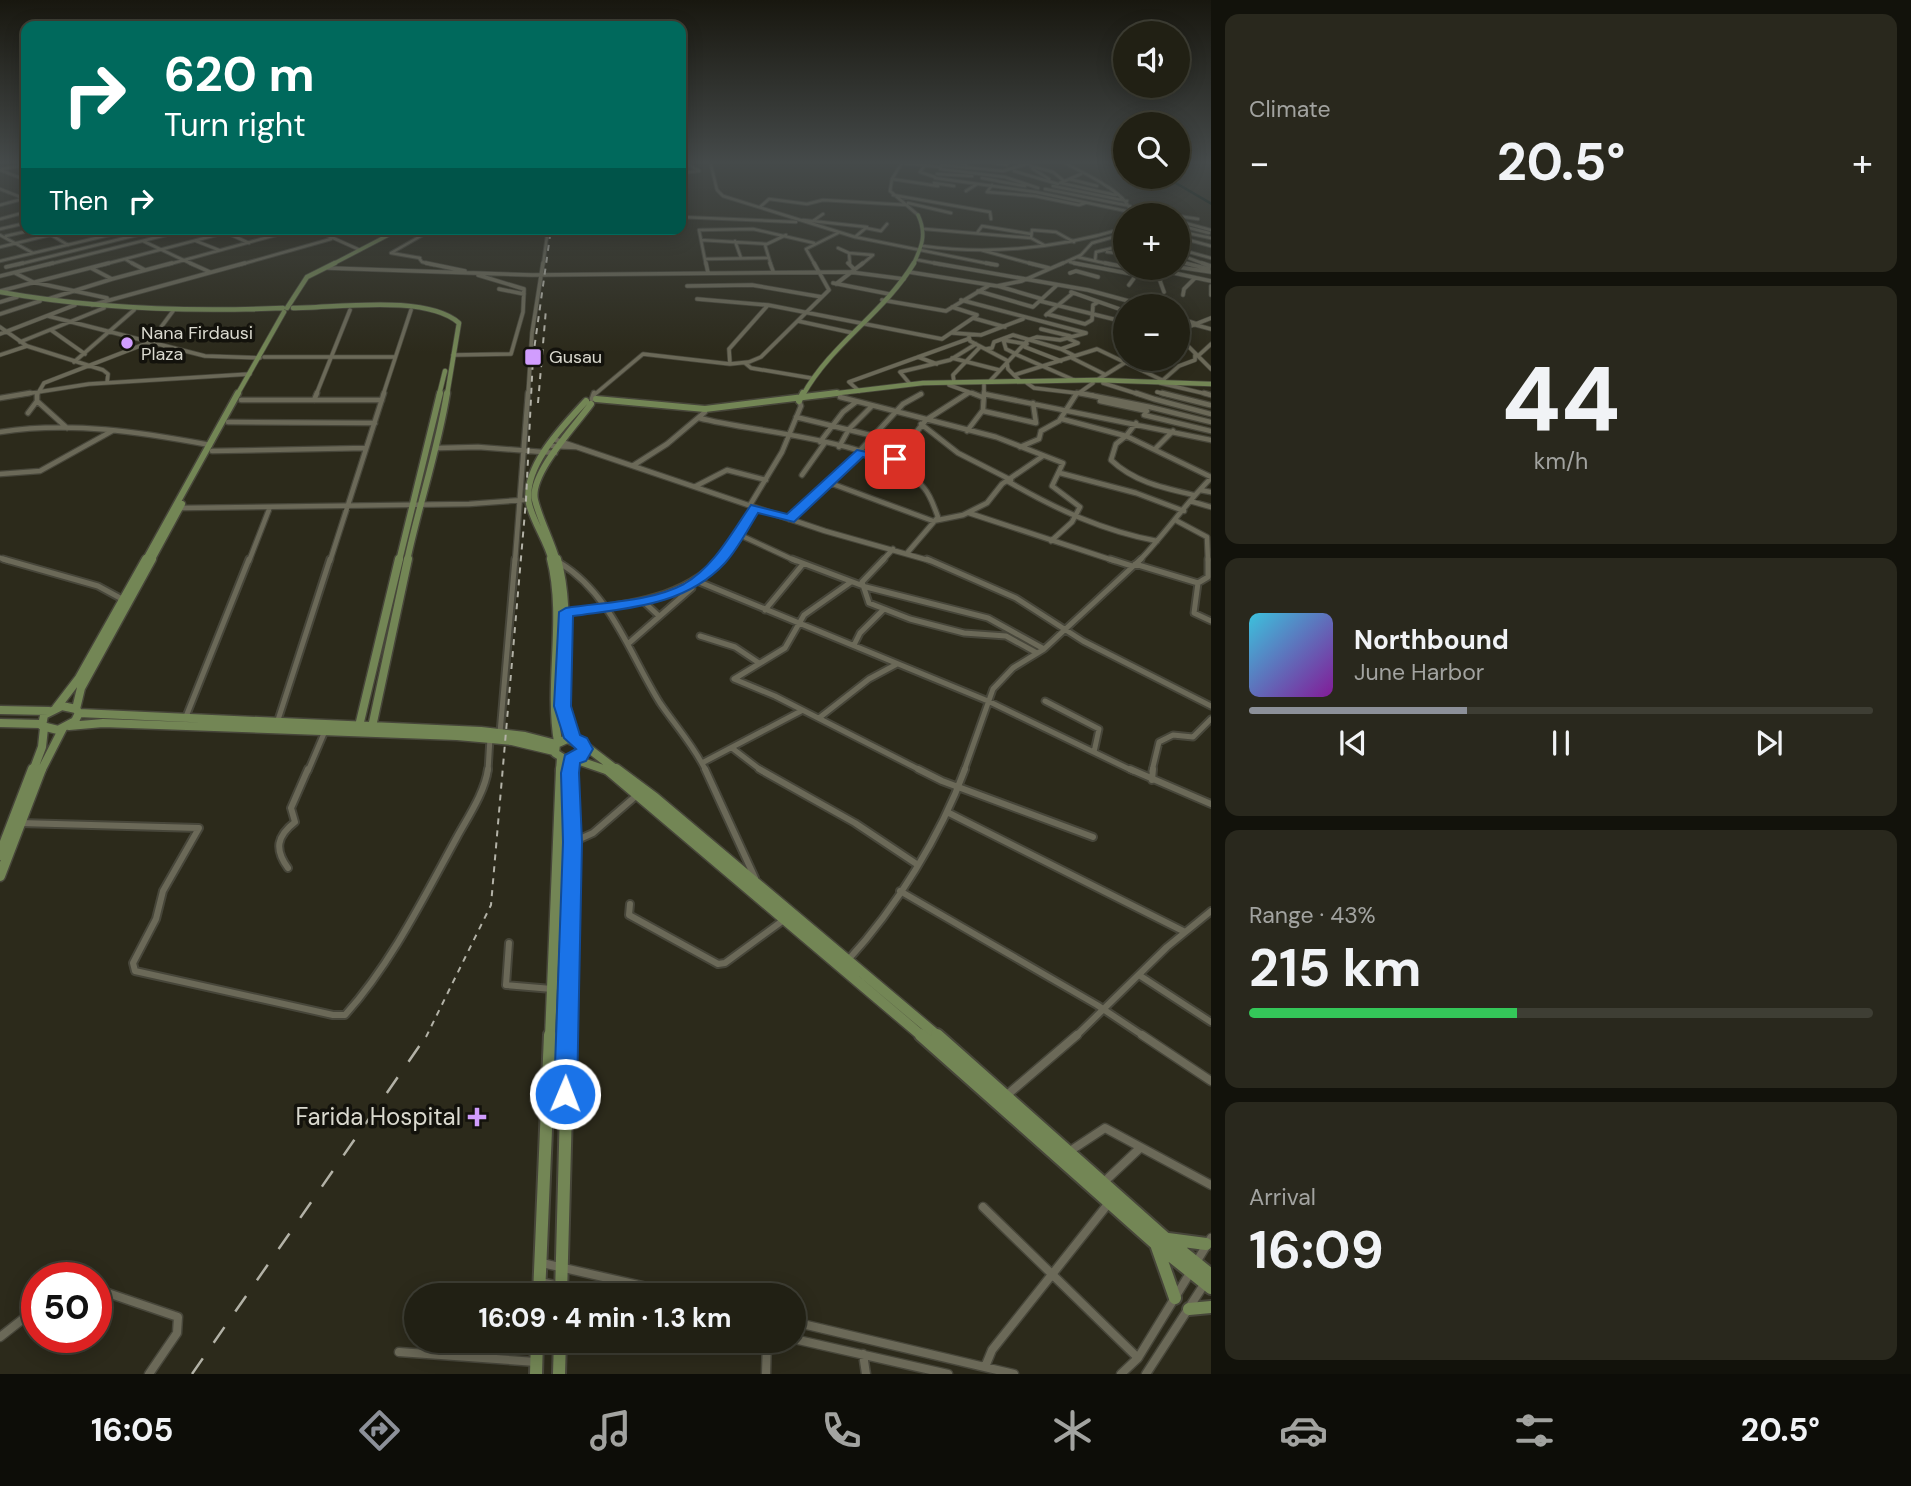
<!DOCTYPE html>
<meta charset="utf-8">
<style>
body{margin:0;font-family:"DM Sans",sans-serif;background:#29281d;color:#f1f3f6;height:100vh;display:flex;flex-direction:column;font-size:26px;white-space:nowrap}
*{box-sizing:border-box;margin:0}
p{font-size:23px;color:#a2a3a0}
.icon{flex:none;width:38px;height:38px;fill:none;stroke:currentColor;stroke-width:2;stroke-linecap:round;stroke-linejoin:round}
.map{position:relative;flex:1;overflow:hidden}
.panel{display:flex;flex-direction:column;gap:14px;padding:14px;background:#12120b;width:700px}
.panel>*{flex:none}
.guide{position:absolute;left:21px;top:21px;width:665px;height:214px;border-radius:14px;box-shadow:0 4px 18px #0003,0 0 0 2px #3e3e34;background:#00695c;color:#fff;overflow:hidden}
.fabs{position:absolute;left:1113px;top:21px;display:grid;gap:14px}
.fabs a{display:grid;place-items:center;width:77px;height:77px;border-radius:50%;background:#212014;box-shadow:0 4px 18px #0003,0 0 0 2px #3e3e34;font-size:35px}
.speed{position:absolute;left:21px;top:1262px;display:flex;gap:14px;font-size:35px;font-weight:700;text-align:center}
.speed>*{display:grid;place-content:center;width:91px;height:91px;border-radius:50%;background:#212014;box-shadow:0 4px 18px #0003,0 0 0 2px #3e3e34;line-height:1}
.speed .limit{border:10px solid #d22;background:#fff;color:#111}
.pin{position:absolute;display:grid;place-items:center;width:60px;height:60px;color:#fff;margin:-30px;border-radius:14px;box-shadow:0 4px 10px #0006}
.me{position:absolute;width:77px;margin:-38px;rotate:1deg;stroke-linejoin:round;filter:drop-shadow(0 0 5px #0008)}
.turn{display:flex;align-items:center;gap:24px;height:147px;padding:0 28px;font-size:32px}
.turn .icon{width:91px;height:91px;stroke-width:2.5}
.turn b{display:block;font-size:49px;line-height:60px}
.then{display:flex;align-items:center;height:66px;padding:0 28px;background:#0003;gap:14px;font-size:26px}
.big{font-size:52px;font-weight:700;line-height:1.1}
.panel .card{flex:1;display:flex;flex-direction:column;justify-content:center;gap:10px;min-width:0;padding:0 24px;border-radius:14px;background:#29281d}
.panel .dial{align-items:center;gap:0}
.dial b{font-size:91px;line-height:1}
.song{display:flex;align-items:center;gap:21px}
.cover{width:84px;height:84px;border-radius:10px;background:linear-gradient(135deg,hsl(190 70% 55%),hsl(290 70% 35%))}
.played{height:7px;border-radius:4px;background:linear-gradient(90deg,#8c9099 35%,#3e3e34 35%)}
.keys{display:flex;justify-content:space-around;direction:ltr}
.heat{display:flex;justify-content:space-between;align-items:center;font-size:38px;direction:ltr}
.charge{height:10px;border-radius:5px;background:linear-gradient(90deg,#34c759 43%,#3e3e34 0)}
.trip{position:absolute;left:404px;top:1283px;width:402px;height:70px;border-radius:35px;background:#212014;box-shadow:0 4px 18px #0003,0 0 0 2px #3e3e34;font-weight:700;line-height:70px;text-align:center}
.tab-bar{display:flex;height:112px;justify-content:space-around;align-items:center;background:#0d0d08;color:#a2a3a0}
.tab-bar .icon{width:49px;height:49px}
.tab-bar .current{color:#8c9099}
.tab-bar b{font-size:32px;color:#f1f3f6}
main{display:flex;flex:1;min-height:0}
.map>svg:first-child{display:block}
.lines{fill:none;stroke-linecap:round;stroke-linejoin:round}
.river{fill:#00140b;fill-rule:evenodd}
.street-far5-casing{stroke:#47463a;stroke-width:4.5}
.street-far4-casing{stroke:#47463a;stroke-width:5}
.street-far3-casing{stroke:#47463a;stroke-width:7}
.street-far2-casing{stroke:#47463a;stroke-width:9}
.street-far1-casing{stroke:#47463a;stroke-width:10}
.street-casing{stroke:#47463a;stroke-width:11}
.secondary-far5-casing{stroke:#47463a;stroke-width:5}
.secondary-far4-casing{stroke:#47463a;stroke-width:6}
.secondary-far3-casing{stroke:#47463a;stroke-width:9}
.secondary-far2-casing{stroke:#47463a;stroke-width:11}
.secondary-far1-casing{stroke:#47463a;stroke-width:13}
.secondary-casing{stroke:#47463a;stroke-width:16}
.street-far5{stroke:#6b6958;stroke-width:2.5}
.street-far4{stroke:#6b6958;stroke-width:3.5}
.street-far3{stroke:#6b6958;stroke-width:4.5}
.street-far2{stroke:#6b6958;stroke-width:5}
.street-far1{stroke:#6b6958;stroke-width:6}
.street{stroke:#6b6958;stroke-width:8}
.secondary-far5{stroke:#738655;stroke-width:3.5}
.secondary-far4{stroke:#738655;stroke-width:4.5}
.secondary-far3{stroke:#738655;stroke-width:6}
.secondary-far2{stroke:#738655;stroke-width:8}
.secondary-far1{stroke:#738655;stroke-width:10}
.secondary{stroke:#738655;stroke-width:12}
.rail-far1{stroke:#b3b2a7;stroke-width:2;stroke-dasharray:6 6;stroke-linecap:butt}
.rail{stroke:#b3b2a7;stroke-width:2.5;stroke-dasharray:19 19;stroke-linecap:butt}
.route{fill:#1a73e8;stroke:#114b97;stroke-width:2}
.poi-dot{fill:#d19dfe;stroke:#13120c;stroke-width:2.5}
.labels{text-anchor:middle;stroke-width:7;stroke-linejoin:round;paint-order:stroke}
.far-poi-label{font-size:18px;fill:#dad9cf;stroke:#13120c;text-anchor:start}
.near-poi-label{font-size:24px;fill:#dad9cf;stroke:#13120c;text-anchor:end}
</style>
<main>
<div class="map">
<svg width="1211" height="1374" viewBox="0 0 1211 1374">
<rect width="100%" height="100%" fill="#2c2a1b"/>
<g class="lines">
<path class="river" d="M1163 177H1168L1211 202V205Z"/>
<g class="street-far5-casing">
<path id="street-far5" d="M710 161 717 190 723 196 855 237 995 265
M903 161 892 179 890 191 918 215
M944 161 966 164V168
M983 161 1007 165
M1061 161C1079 171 1128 192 1131 213
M902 163 941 167
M925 165 920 172 935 177
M941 165 1003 171 1037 161
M1031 166 1053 172 1064 181
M681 168 688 164 699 171
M2 169 26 165
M940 169 1005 177 1038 188
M1033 169 1049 179
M0 170 26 180
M1014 171 1058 184
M681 173 699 171
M937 174 972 176
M935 178 1036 192 1131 212
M982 178 998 181
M892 179 938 186
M1069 179 1097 186
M997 181 1025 186
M934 183 954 186
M1060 183 1081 174
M1061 183 1116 195
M992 185 987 192 1035 196 1079 205 1085 203
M1053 186 1127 201
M0 189 23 198
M1045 189 1130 206
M966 191 977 184
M893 195 990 212 991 219
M908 203 951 213
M0 205 26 198
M760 207 769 199 807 204 823 200 907 205
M1130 209 1175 215
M1131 214 1140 215
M1178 216 1198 219
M681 217 796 222
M0 219 26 212
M803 220 867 227 855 237
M813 221 823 214
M1178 221 1211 230
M1178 225 1209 233
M866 228 881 231 887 224
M0 229 26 223
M41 229 68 245
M313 229 360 250
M925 229 1031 238
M1178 231 1211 238
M227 233 249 243
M977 233 982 226 1031 234
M0 235 33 253
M6 236 37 229
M1178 237 1211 246
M701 240 767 244
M143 241 194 265
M196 241 219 250
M735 241 741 258
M1044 245 1031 238 1032 230 1056 232 1074 242
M923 246C991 255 1059 248 1125 228
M0 247 75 229
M838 248 849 253 873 255 861 265
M1178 249 1211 258
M981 250 1036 265
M1107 252 1125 254
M391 253 420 258
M391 253 433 229
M849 253 850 265
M1178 254 1207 265
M1077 257 1113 265
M419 258 422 262 434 265
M125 259 135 265
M706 259 768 258
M918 260 944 265
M0 261 134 229
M1095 261 1096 252 1125 245
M1178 261 1192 265
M1070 262 1083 265
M16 265 161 229
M46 265 190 229
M102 265 239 229
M166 265 298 229
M239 265 331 239
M543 265 548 229
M706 265 699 230 753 229 814 243
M771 265 765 245 786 235
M815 265 806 249 838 233
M1059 265 1081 255 1092 243 1117 236"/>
</g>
<g class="street-far4-casing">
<path id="street-far4" d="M132 263 145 270
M190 263 210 272
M426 263 465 271
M706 263 708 273
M770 263 773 271
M848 263 854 269
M934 263 1088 290 1147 306
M986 263 997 265
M1029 263 1049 268
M1074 263 1137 275
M1105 263 1125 267
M1185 263 1209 269
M1202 263 1211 266
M6 267 23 263
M1178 267 1211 272
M91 268 112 279 172 263
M328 268 532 275 850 272 904 279
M1137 271 1161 275
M1163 271 1160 281 1164 292
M1165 271 1211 281
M909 272 997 286 1022 281 1063 263
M15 273 33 282 107 298
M1070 273 1076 271 1098 277
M0 276 53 263
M833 283 889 294
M836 284 863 263
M1129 285 1137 274
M687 286 752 285 822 297
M998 286 1042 299
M1211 286V295
M499 289 524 294
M0 291 109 263
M978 291 1033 307 1056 286
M1071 292 1125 311
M1183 295 1184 289 1195 278
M48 299 112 279
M697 299 768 305
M882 300 946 311 988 286
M961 300 1086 333
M1040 301 1125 322
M0 302 17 297
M92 305 245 263
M952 307 977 315 973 318
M0 314 40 301
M1047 314 1085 324 1092 320 1093 305 1098 302
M1046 315 1073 293
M48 316 205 356 260 358
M973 318 1005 327
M1178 318 1197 324
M798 321 853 333
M1196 325 1211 329
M0 327 27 346 103 370 108 374 107 383
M1041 329 1070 336 1069 339 1078 343
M51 330 85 354
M1178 331 1211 318
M953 333 981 335 1023 319
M0 334 75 305
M1178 336 1211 369
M969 337 970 341 1008 361
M1003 339 1006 349 1016 354
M1003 340 1027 344
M20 342 104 308
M1025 347 1061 361
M986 349 992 348 994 342 1013 335 1061 349
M1015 354 1074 380
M0 355 27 346
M453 355 511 354 523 312 524 289 478 275
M1075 356 1061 349 1078 343
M1198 356 1211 344
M264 357H395
M918 357 937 364
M952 358 999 370
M1072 358 1104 374
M74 362 134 310
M745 363 751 368 811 378
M1007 363 1008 369 1019 380
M730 364 729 349 768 305 942 339 973 318
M1014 375 1097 349 1164 381
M1097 380 1131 359
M1163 380 1179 366 1195 360V355
M990 381 1028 340 1037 337 1060 340 1086 333
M954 382 953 375 980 347
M1027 383 1034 388 1093 395
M1103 383 1141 395
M1160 383 1211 395
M910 384 900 372 950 360 976 344
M949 385 977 395
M859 391 849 382 968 339
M1157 392 1169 395
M1079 393 1093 383
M984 394 989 395
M19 395 89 384 250 374
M37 395 44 383 150 342 173 311
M316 395 350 310
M383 395 411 310
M528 395 532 333 543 263
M594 395 643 354 730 364 749 362 761 357 829 290 814 263
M964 395 969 393
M984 395V384"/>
</g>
<g class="street-far3-casing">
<path id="street-far3" d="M37 393V401L67 428
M972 393 982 397
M1079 393 1150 407
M1136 393 1154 399
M1162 393 1210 405
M1204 393 1211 395
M921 394 903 404 830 483 933 521 963 515 987 503 1002 484 1043 456
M984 394 1211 440
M840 397 996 437 1063 463 1052 486 1080 507 1072 522 1051 541
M0 398 30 393
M592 399 594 393
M1154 399 1211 414
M241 400H382
M314 400 317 393
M1100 401 1147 411
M1033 403 1036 423
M1150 407 1211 422
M983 411 1036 423
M28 413 37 401
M1144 415 1211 431
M796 417 874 436
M699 418C760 434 883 438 924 488 931 496 934 507 938 517L908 552
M1062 419 1126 436
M228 422 375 423
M1136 423 1126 436 1211 477
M921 424 958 453 1011 480
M967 431 983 410 984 393
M1041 431 1059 421 1077 393
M0 432C71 421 140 432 210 445
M1126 436 1116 444 1111 460C1134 482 1164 488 1194 495
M556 440 825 531 931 561
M820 442 843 412 856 402
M552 446 577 447
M839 447 849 429 872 406
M1020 447 1039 439 1041 431
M438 448 478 447 555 453
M1156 448 1173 431
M212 451 366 448
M887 462 895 459 926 420 968 393
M634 465 667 444 705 412
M1060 473 1136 493 1184 511
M0 474 40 471 112 431
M802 475 824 444
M1009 482C1056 509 1103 531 1157 541
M696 486 727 470 766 480
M1200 490 1211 492
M1190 501 1211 507
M750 505 782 452 801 406 799 401
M180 508 469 504 523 500
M969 513 1115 561
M789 519 830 483
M1177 521 1207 537 1208 561
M740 535 796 561
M0 558 9 561
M249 561 270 507
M330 561 384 393
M515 561 528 393
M718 561 755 508
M882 561 893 549
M1139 561C1165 534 1185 504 1211 478"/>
</g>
<g class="street-far2-casing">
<path id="street-far2" d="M3 559 98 586 122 599
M792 559 866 587 988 618 1044 649
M884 559 862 582 869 603 910 619 964 633 1006 636 1037 653
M927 559 1016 598 1083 641 1211 706
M1110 559 1132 566
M560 563C611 594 630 655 660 703 675 725 694 746 706 771
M1135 564 1198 583 1208 577V559
M697 581 988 701 1133 771
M851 582 804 615 785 648 734 679 775 696 922 771
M1198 583 1194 613 1211 621
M643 601 659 616
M765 610 803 564
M566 612C621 605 679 602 720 559
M700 636 735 647 759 663
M629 643 692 588
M854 645 860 633 883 610
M1045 701 1099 729 1094 752
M819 718 869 679 897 664
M185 719 249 559
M277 723 330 559
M500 733 515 559
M732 748 762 771
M702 763 801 711
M308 771 325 731
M488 771 490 738
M964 771 993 689 1013 668 1044 649 1141 559
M1152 771 1159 742 1173 735 1193 737 1211 719"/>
</g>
<g class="street-far1-casing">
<path id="street-far1" d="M705 769 755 878
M759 769 855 823 918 865
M918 769 942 781 1093 837
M1130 769 1211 804
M1152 780 1153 769
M949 813 1185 932
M20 823 199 828 163 891 156 919 133 963 135 971 333 1015H345C391 964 424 897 457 837 468 817 485 792 488 769
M573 842 593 833 637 795
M288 868C274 849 277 836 295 822L291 808 308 769
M900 891 1097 1005 1145 1037
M630 904 629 915 718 964 725 963 785 919
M509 943 506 985 552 989
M848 960C896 908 941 835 965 769
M1139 975 1211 1022
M1075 1037 1167 947 1211 911"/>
</g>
<g class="street-casing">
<path id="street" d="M1142 1035 1211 1081
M1007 1095 1077 1035
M1070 1151 1105 1128 1211 1185
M1104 1182 1140 1148
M983 1207 1138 1358
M1197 1261 1211 1238
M542 1263 682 1295
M540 1282 604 1295
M96 1289 178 1317 177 1333 149 1374
M794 1322 1014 1374
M0 1337 37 1308
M794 1339 948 1374
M399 1352 536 1362
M863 1354 866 1374
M985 1367 992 1350 1108 1204
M766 1374 767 1340
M1121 1374 1138 1358 1190 1273
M1146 1374 1205 1283"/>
</g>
<g class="secondary-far5-casing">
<path id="secondary-far5" d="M331 265 400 229
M913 265C922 246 927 234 918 215"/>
</g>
<g class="secondary-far4-casing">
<path id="secondary-far4" d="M0 292C94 309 188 312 283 308
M287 308 307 277 335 263
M293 308C336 308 426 294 459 323L447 395
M237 395 284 312
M439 395 445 371
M803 395C831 344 884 313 914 263
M822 395 923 383 1097 380 1211 384"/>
</g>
<g class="secondary-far3-casing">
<path id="secondary-far3" d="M596 399 705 409 837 393
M799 401 803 393
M145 561 238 393
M151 561 182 504
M399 561 440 393
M407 561C419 504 438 450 447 393
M552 561C547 541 534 524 529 504 522 467 563 426 586 401
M557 561C551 540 540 520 535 500 529 474 576 425 591 404"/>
</g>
<g class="secondary-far2-casing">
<path id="secondary-far2" d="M551 559C566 618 548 682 558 742
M557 559C574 623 555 678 572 739
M62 706 76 709 79 713 75 721 58 730 42 726 44 715Z
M56 708 79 678 146 559
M76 709 81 688 152 559
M0 710 49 711
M79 713 481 731 525 736 556 744
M0 723 40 724
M69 726 103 723 457 736 512 741 554 751
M359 726 399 559
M372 727 408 559
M567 739 584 745 580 757 566 760 555 753 556 744Z
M584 745 618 771
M574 759 609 771
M571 760V771
M33 771 42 747 44 728
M41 771 63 728
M560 771 561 758"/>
</g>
<g class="secondary-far1-casing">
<path id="secondary-far1" d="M607 769 923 1037
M616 769 655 798 939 1037
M0 855 33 769
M0 876 41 769
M550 1037 561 769
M568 1037 573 842 571 769"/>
</g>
<g class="secondary-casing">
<path id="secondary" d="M921 1035 1156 1244 1211 1288
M937 1035 1165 1238 1211 1275
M1168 1239 1206 1244
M1157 1247 1175 1298
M539 1295 550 1035
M561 1295 568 1035
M1189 1309 1211 1307
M536 1374 537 1340
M559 1374 560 1340"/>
</g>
<use href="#street-far5" class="street-far5"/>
<use href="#street-far4" class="street-far4"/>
<use href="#street-far3" class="street-far3"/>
<use href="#street-far2" class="street-far2"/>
<use href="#street-far1" class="street-far1"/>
<use href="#street" class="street"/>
<use href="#secondary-far5" class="secondary-far5"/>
<use href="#secondary-far4" class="secondary-far4"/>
<use href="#secondary-far3" class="secondary-far3"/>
<use href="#secondary-far2" class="secondary-far2"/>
<use href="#secondary-far1" class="secondary-far1"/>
<use href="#secondary" class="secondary"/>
<path class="rail-far1" d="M538 403 546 309
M426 1037 491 905 526 500 533 357 551 229"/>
<path class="rail" d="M192 1374 427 1035"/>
</g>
<linearGradient id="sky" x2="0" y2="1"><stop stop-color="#18170f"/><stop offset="0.46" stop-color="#454a4a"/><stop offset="1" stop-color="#454a4a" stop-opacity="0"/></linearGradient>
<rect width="1211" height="353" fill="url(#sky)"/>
<path class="route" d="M857 450 901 459 886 465 863 457 794 522 758 513C748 529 738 549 725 563 685 606 628 608 573 616L571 706 580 735 587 738 593 749 586 761 580 763 579 773 582 842 577 1094 573 1101 565 1104 557 1101 554 1094 563 842 561 773 565 755 576 749 564 738 554 706 559 612 566 608C604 602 650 602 684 584 714 567 732 532 751 505L787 514Z"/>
<g class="poi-dot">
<circle cx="127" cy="343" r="7"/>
<rect x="524" y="348" width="18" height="18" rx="3.5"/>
<path d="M473.5 1106.5h7v7h7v7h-7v7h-7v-7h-7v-7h7z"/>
</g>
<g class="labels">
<g class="far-poi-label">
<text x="141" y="339">Nana Firdausi<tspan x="141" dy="21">Plaza</tspan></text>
<text x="549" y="363">Gusau</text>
</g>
<g class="near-poi-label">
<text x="461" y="1125">Farida Hospital</text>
</g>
</g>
</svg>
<div class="fabs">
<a><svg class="icon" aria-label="sound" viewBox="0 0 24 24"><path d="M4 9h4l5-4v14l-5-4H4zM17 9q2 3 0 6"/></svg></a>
<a><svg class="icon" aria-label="search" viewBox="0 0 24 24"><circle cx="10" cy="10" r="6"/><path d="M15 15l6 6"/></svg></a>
<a>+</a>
<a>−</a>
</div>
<div class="speed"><div class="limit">50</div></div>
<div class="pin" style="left:895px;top:459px;background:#d93025"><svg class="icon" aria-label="arrive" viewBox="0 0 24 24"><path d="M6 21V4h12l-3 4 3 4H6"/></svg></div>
<svg class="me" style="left:565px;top:1094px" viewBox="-20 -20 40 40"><circle r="17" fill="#1a73e8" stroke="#fff" stroke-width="3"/><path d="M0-11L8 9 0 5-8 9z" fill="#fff"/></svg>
<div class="trip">16:09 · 4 min · 1.3 km</div>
<div class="guide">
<div class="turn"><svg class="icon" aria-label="right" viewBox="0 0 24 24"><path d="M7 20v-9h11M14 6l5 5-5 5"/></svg><div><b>620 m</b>Turn right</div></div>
<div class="then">Then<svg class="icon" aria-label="right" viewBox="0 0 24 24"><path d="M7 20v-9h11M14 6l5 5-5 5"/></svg></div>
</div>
</div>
<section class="panel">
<div class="card"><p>Climate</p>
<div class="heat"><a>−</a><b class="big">20.5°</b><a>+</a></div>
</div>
<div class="card dial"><b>44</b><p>km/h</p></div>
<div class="card">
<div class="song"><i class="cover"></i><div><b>Northbound</b><p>June Harbor</p></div></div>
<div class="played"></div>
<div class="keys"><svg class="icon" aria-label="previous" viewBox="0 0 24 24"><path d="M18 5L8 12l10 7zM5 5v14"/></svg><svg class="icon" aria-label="pause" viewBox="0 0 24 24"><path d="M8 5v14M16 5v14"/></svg><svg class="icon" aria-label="next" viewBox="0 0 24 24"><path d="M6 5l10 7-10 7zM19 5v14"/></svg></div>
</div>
<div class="card"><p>Range · 43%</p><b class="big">215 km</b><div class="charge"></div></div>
<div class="card"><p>Arrival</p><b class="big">16:09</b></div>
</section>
</main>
<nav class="tab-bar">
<b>16:05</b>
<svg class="icon current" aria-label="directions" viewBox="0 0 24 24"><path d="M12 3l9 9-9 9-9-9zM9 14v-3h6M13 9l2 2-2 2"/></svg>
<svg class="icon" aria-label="music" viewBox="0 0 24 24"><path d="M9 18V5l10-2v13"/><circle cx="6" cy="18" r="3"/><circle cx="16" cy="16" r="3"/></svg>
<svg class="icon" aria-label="phone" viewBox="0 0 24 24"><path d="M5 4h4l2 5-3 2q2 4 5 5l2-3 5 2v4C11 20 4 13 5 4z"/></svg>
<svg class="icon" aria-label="climate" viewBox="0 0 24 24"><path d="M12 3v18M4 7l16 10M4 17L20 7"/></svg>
<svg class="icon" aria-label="car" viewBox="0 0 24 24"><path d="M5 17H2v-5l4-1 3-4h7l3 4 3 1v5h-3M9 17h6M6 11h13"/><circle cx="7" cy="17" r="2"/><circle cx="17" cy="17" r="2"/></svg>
<svg class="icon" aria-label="filters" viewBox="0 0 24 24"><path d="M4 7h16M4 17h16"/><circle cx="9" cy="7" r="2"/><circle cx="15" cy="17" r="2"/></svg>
<b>20.5°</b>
</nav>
